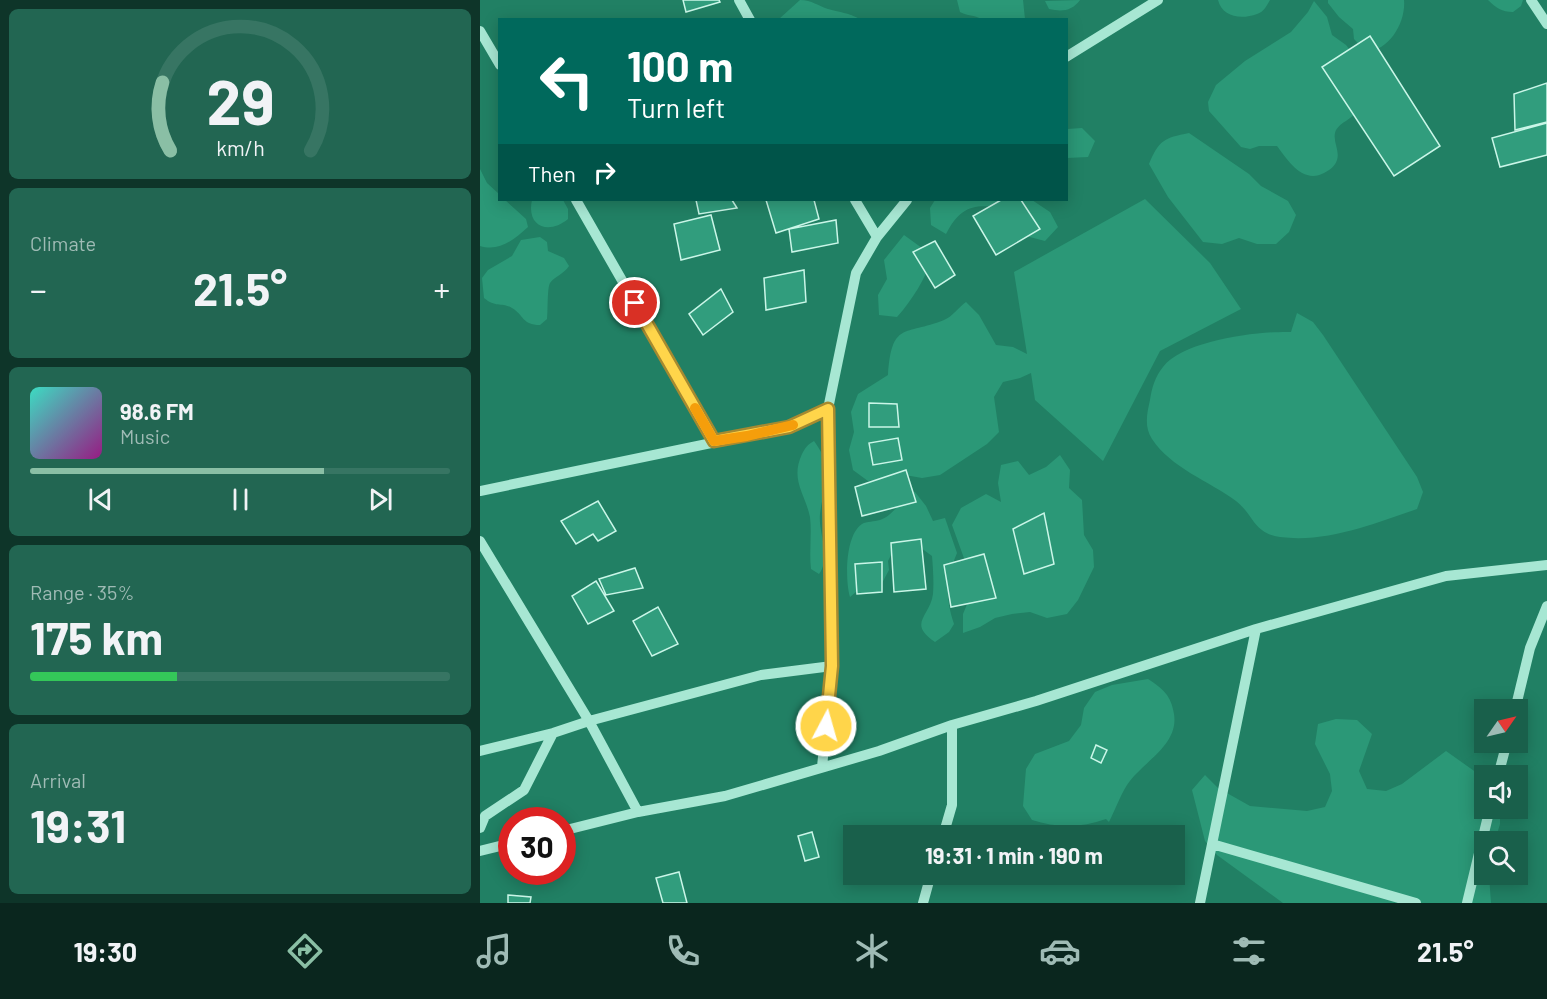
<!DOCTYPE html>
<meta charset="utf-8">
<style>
body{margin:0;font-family:Barlow,sans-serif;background:#226652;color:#f1f3f6;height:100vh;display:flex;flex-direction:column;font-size:22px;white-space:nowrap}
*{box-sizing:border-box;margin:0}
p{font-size:20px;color:#9fbbb5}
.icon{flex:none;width:33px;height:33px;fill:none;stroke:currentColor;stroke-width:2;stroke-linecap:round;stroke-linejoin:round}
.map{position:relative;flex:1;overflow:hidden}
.sheet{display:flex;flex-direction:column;gap:9px;padding:9px;background:#0e3529;width:480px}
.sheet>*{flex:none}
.guide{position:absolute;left:18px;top:18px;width:570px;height:183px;border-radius:0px;box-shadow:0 3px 15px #0003;background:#00695c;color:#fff;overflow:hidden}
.needle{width:39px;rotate:56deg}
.fabs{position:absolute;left:994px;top:699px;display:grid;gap:12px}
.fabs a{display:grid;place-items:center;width:54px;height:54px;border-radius:0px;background:#19604b;box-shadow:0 3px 15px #0003;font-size:30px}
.speed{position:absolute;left:18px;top:807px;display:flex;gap:12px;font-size:30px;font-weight:700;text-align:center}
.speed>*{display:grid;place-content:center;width:78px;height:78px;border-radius:50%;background:#19604b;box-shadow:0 3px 15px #0003;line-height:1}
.speed .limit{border:9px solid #d22;background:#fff;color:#111}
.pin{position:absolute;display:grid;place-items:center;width:51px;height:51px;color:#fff;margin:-26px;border:3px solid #fff;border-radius:50%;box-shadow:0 2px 6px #0007}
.me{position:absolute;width:66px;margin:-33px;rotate:6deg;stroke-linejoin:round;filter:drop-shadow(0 0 4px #0008)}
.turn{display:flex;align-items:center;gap:21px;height:126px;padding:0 30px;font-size:27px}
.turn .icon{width:78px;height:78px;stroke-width:2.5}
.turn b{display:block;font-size:42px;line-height:51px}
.then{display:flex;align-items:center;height:57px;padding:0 30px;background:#0003;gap:12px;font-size:22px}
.big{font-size:45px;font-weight:700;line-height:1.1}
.sheet .card{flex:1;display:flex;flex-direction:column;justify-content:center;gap:9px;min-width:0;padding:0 21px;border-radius:9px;background:#226652}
.sheet .dial{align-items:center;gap:0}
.dial svg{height:156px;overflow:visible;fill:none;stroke:#377563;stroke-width:7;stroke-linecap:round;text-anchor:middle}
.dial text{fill:#f1f3f6;stroke:none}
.song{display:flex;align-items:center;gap:18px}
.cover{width:72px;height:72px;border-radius:9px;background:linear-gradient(135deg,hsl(170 70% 55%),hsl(310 70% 35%))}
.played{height:6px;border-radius:3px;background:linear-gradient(90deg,#8abfa5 70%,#377563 70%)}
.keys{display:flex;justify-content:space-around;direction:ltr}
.heat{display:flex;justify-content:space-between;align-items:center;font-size:33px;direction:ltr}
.charge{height:9px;border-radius:4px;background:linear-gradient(90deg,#34c759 35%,#377563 0)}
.trip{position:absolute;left:363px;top:825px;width:342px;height:60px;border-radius:0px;background:#19604b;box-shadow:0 3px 15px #0003;font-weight:700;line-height:60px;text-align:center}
.dock{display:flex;height:96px;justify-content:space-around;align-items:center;background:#0a261e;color:#9fbbb5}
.dock .icon{width:42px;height:42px}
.dock .active{color:#8abfa5}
.dock b{font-size:27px;color:#f1f3f6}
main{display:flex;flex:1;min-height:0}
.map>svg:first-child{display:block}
.green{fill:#2b9877}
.building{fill:#319d7d;stroke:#caf6e8;stroke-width:1.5}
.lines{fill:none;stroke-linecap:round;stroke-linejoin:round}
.minor{stroke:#a7e7d3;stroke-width:10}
.route-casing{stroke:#a68a30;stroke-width:15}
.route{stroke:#ffd54a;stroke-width:10}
.slow{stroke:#f59e0b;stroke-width:10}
</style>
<main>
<section class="sheet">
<div class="card dial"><svg viewBox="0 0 100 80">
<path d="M14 69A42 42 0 1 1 86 69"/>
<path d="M14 69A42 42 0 0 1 10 34" stroke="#8abfa5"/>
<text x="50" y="56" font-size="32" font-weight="700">29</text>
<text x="50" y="72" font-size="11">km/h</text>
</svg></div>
<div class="card"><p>Climate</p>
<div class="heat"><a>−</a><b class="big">21.5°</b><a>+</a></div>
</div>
<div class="card">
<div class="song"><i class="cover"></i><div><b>98.6 FM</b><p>Music</p></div></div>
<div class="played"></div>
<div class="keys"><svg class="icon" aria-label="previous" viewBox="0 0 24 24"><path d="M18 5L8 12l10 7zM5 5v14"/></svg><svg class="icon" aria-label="pause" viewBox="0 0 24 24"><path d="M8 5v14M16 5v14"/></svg><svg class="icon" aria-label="next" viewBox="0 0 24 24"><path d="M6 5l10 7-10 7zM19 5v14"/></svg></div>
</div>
<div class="card"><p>Range · 35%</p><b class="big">175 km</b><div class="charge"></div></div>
<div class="card"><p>Arrival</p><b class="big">19:31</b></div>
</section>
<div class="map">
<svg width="1067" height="903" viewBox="0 0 1067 903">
<rect width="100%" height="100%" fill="#218064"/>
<path class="green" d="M320 0C332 0 338 6 348 9 362 13 366 12 380 19H299Z
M477 0H543L545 19H501C495 15 487 16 480 12Z
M600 0C592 11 582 12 569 9L565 1Z
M738 0H790C787 5 784 12 777 14 761 20 742 17 738 0Z
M848 0H924C926 22 910 50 886 52L874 39 873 29 859 17 848 3Z
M1008 0H1043L1041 6 1033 12C1022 12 1016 8 1008 0Z
M834 1 847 17 852 35 866 45 877 59C877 70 880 101 877 110 873 120 858 122 855 133 853 142 860 151 857 160 855 166 850 170 844 173 823 184 808 161 797 146H779L770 149 761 147 729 111 728 102 736 85 765 61 811 32 828 12Z
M602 128 615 141 608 157 587 158V129Z
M709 133 769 174 781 186 808 201 816 215 809 232 796 244H777L759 238 742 244 723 242 688 197 669 164C679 140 684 138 709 133Z
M0 169 7 183 19 194 20 200H25L46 219 48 227C34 240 19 252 0 246Z
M665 199 730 263 761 309 680 351 623 461 555 400 551 373 540 378 523 382 514 397 519 432 507 444 460 475 442 478 425 475 388 481 373 470 369 450 374 432 371 412 378 394 408 375C412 321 424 336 464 320 472 317 479 307 486 302L499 315 516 345 533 347 547 354 534 272Z
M52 200H83L88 209V219C69 235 46 227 52 200Z
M455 200H552L570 212 578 227 565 241 546 236 523 208C493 203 480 207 466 234L451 225 450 208Z
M424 235 453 256C445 279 433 299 417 317L399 315 398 295 407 279 404 260Z
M60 237 67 242 68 251 84 258 89 266C84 274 75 276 70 283 67 288 68 312 67 319L60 325C42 325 44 315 32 308 22 302 16 308 4 298L2 278 8 270 32 256 41 240Z
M817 313 833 322 843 335 937 477 943 492 937 509C893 524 847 543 800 537 773 533 774 515 756 501 729 481 691 468 672 439 664 427 667 413 670 400 672 387 675 377 683 367 704 340 779 331 811 332Z
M334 441C338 447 344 455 345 462 349 480 342 496 340 514 338 534 352 556 339 574L331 569C329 552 332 534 330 517 325 493 310 480 322 454 326 447 327 445 334 441Z
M580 455 590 470 589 488 602 500 604 535 613 550 614 567 598 600 587 614 567 618 550 612 532 614 515 618 500 627 483 633V614L490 597 485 561 472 525 481 508 506 494 521 502 518 483 521 465 538 461 549 475 566 467Z
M435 492 446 506 453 521 465 518 477 553C466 579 465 597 474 624L469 632 455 642C427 623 450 617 453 594 454 582 453 568 452 556L437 545 412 553 408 561 409 570 401 585 377 591 370 597C365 580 365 535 382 524 387 521 394 522 400 520 412 516 420 503 427 493Z
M668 679C683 689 691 695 694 714 699 746 662 762 647 785 640 796 635 810 629 822L626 819C601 828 577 828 552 820L543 806 546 769 555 754 589 741 601 725 604 708 615 692 632 685Z
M856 719 877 720 892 734 879 771 887 789 906 791 922 784 966 751 997 773 1005 784V808L1020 809V824L1015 841 1005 842V874L1009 875 1011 903H803L737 855 725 841 712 790 725 775 738 788 770 806 827 811 845 807 852 791 850 774 835 744 838 724Z"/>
<path class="building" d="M203 0H239L240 2 206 12Z
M890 36 960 146 914 176 842 67Z
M1067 83V122L1035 130 1034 94Z
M1067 123V155L1020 167 1012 138Z
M216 200H252L257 208 219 214Z
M286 200H334L339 219 296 233Z
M521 200H541L560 229 516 255 493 216Z
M231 215 240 250 201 260 194 224Z
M356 220 358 243 312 252 309 229Z
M455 241 475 275 455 288 433 252Z
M324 270 326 302 286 310 284 278Z
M241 289 253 312 223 335 209 314Z
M389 403 417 404 419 427H389Z
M418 438 422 460 393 465 389 443Z
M426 470 436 502 382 516 375 487Z
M118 501 136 531 118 541 113 534 96 544 81 521Z
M564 513 574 564 544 574 533 529Z
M441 539 446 589 414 592 411 543Z
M504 554 516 598 471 607 464 565Z
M402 562V592L377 594 375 564Z
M155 568 163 588 126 595 119 579Z
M116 581 134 611 108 624 92 596Z
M178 607 198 644 172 656 153 621Z
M616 745 627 750 621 763 611 758Z
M332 832 339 857 325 861 318 836Z
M199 872 207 903H183L176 878Z
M28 895 51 897 50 903H28Z"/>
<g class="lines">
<path class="minor" d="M259 0 270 20
M1051 0 1067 24
M0 31 20 65
M586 57 678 0
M96 200 234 441
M375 200 397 237
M0 491 309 427 348 409 376 273 397 237 427 200
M0 541 109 721 158 812
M1035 710 1050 648 1067 606
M0 751 73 733 109 721 281 675 352 666
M342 767 352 666 348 409
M1018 776 1027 742
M0 828 5 816 44 790 73 733
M82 831 158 812 245 796 399 751 472 725 556 701 776 629 966 576 1067 565
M463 836 472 805V725
M732 844 936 903
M0 851 32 843
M443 903 451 874
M720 903 776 629
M987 903 1010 808"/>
</g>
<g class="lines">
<g class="route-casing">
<path id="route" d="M155 303 234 441 309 427 348 409 352 666 346 726"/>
</g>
<use href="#route" class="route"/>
<path class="slow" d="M215 408 234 441 267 436 313 425"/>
</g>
</svg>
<div class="fabs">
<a><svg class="needle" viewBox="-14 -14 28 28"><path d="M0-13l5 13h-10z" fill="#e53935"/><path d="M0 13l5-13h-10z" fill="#9fbbb5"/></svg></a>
<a><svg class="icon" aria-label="sound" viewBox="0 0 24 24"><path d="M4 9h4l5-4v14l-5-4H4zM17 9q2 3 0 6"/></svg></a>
<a><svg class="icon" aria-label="search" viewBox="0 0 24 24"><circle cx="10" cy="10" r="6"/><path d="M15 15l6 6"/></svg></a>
</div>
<div class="speed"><div class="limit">30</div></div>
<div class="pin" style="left:155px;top:303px;background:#d93025"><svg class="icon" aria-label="arrive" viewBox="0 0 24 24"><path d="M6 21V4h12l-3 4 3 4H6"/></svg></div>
<svg class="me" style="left:346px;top:726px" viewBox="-20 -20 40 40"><circle r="17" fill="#ffd54a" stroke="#fff" stroke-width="3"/><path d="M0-11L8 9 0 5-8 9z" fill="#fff"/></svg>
<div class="trip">19:31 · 1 min · 190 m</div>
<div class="guide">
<div class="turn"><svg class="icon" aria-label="left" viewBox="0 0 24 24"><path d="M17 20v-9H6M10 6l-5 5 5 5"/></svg><div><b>100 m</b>Turn left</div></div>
<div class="then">Then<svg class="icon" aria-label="right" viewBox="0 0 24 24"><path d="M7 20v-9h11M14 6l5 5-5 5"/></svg></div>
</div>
</div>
</main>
<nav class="dock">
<b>19:30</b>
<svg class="icon active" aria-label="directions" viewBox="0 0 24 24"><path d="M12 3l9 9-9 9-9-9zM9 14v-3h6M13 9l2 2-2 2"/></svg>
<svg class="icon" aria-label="music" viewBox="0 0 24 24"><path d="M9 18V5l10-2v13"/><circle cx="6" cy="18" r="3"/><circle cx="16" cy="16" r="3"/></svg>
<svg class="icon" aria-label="phone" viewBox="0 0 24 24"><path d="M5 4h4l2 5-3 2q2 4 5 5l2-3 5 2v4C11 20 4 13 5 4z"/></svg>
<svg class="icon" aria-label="climate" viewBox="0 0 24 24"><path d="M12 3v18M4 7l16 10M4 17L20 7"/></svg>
<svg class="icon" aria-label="car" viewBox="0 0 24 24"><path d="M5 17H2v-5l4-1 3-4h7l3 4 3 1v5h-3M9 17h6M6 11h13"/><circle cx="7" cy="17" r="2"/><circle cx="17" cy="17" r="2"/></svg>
<svg class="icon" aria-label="filters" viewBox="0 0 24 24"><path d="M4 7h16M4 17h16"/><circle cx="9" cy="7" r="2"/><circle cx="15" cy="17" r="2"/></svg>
<b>21.5°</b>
</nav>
